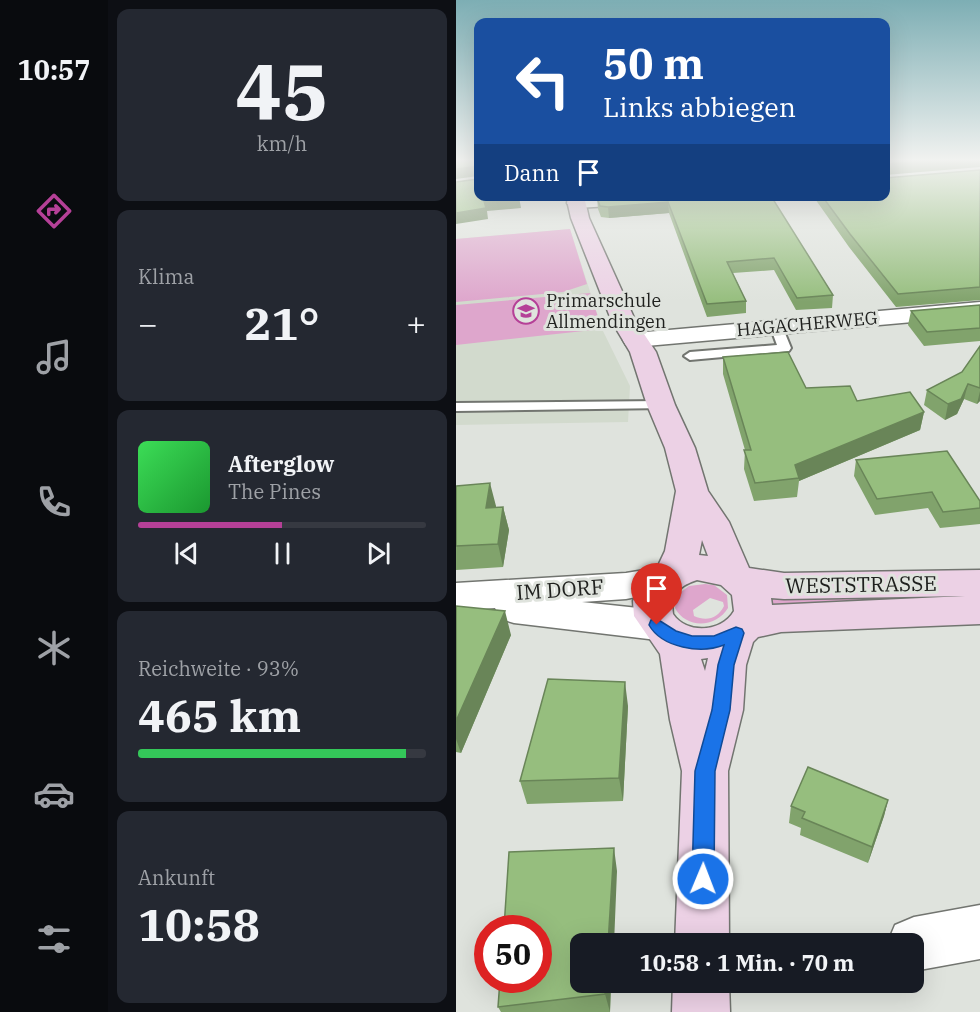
<!DOCTYPE html>
<html lang="de">
<meta charset="utf-8">
<style>
body{margin:0;font-family:"IBM Plex Serif",serif;background:#242831;color:#f1f3f6;height:100vh;display:flex;flex-direction:column;font-size:22px;white-space:nowrap}
*{box-sizing:border-box;margin:0}
p{font-size:20px;color:#9ea1a6}
.icon{flex:none;width:33px;height:33px;fill:none;stroke:currentColor;stroke-width:2;stroke-linecap:round;stroke-linejoin:round}
.map{position:relative;flex:1;overflow:hidden}
.drawer{display:flex;flex-direction:column;gap:9px;padding:9px;background:#0d0f14;width:348px}
.drawer>*{flex:none}
.hud{position:absolute;left:18px;top:18px;width:416px;height:183px;border-radius:12px;box-shadow:0 6px 24px #0002;background:#1a4fa0;color:#fff;overflow:hidden}
.speed{position:absolute;left:18px;top:915px;display:flex;gap:12px;font-size:30px;font-weight:700;text-align:center}
.speed>*{display:grid;place-content:center;width:78px;height:78px;border-radius:50%;background:#171b24;box-shadow:0 6px 24px #0002;line-height:1}
.speed .limit{border:9px solid #d22;background:#fff;color:#111}
.pin{position:absolute;display:grid;place-items:center;width:51px;height:51px;color:#fff;margin:-62px -26px;border-radius:50% 50% 50% 0;rotate:-45deg;box-shadow:0 0 6px #0007}
.pin .icon{rotate:45deg}
.me{position:absolute;width:66px;margin:-33px;rotate:1deg;stroke-linejoin:round;filter:drop-shadow(0 0 4px #0008)}
.turn{display:flex;align-items:center;gap:21px;height:126px;padding:0 30px;font-size:27px}
.turn .icon{width:78px;height:78px;stroke-width:2.5}
.turn b{display:block;font-size:42px;line-height:51px}
.then{display:flex;align-items:center;height:57px;padding:0 30px;background:#0003;gap:12px;font-size:22px}
.big{font-size:45px;font-weight:800;line-height:1.1}
.drawer .tile{flex:1;display:flex;flex-direction:column;justify-content:center;gap:9px;min-width:0;padding:0 21px;border-radius:12px;background:#242831}
.drawer .dial{align-items:center;gap:0}
.dial b{font-size:78px;line-height:1}
.song{display:flex;align-items:center;gap:18px}
.cover{width:72px;height:72px;border-radius:9px;background:linear-gradient(135deg,hsl(130 70% 55%),hsl(130 70% 35%))}
.played{height:6px;border-radius:3px;background:linear-gradient(90deg,#b54097 50%,#363941 50%)}
.keys{display:flex;justify-content:space-around;direction:ltr}
.heat{display:flex;justify-content:space-between;align-items:center;font-size:33px;direction:ltr}
.charge{height:9px;border-radius:4px;background:linear-gradient(90deg,#34c759 93%,#363941 0)}
.trip{position:absolute;left:114px;top:933px;width:354px;height:60px;border-radius:12px;background:#171b24;box-shadow:0 6px 24px #0002;font-weight:800;line-height:60px;text-align:center}
main{display:flex;flex:1;min-height:0}
.tabs{display:flex;flex-direction:column;width:108px;justify-content:space-around;align-items:center;background:#090b0e;color:#9ea1a6}
.tabs .icon{width:42px;height:42px}
.tabs .on{color:#b54097}
.tabs b{font-size:27px;color:#f1f3f6}
.map>svg:first-child{display:block}
.built{fill:#d2dacd}
.green{fill:#dea6cc;fill-rule:evenodd}
.lines{fill:none;stroke-linecap:round;stroke-linejoin:round}
.lane-casing{stroke:#727570;stroke-width:4}
.street-casing{stroke:#727570;stroke-width:3}
.secondary-casing{stroke:#727570;stroke-width:3}
.lane{fill:#fff;fill-rule:evenodd}
.street{fill:#fff;fill-rule:evenodd}
.secondary{fill:#ecd1e5;fill-rule:evenodd}
.wall{fill:#81a36c}
.shaded-wall{fill:#698558}
.building{fill:#96be7e;stroke:#698558;stroke-width:1.5}
.route{fill:#1a73e8;stroke:#114b97;stroke-width:1.5}
.labels{text-anchor:middle;stroke-width:6;stroke-linejoin:round;paint-order:stroke}
.far-poi-label{font-size:18px;fill:#1f201e;stroke:#dfe3dd;text-anchor:start}
.far-street-label{font-size:18px;fill:#1f201e;stroke:#dfe3dd}
.street-label{font-size:21px;fill:#1f201e;stroke:#dfe3dd}
</style>
<main>
<nav class="tabs">
<b>10:57</b>
<svg class="icon on" aria-label="directions" viewBox="0 0 24 24"><path d="M12 3l9 9-9 9-9-9zM9 14v-3h6M13 9l2 2-2 2"/></svg>
<svg class="icon" aria-label="music" viewBox="0 0 24 24"><path d="M9 18V5l10-2v13"/><circle cx="6" cy="18" r="3"/><circle cx="16" cy="16" r="3"/></svg>
<svg class="icon" aria-label="phone" viewBox="0 0 24 24"><path d="M5 4h4l2 5-3 2q2 4 5 5l2-3 5 2v4C11 20 4 13 5 4z"/></svg>
<svg class="icon" aria-label="climate" viewBox="0 0 24 24"><path d="M12 3v18M4 7l16 10M4 17L20 7"/></svg>
<svg class="icon" aria-label="car" viewBox="0 0 24 24"><path d="M5 17H2v-5l4-1 3-4h7l3 4 3 1v5h-3M9 17h6M6 11h13"/><circle cx="7" cy="17" r="2"/><circle cx="17" cy="17" r="2"/></svg>
<svg class="icon" aria-label="filters" viewBox="0 0 24 24"><path d="M4 7h16M4 17h16"/><circle cx="9" cy="7" r="2"/><circle cx="15" cy="17" r="2"/></svg>
</nav>
<section class="drawer">
<div class="tile dial"><b>45</b><p>km/h</p></div>
<div class="tile"><p>Klima</p>
<div class="heat"><a>−</a><b class="big">21°</b><a>+</a></div>
</div>
<div class="tile">
<div class="song"><i class="cover"></i><div><b>Afterglow</b><p>The Pines</p></div></div>
<div class="played"></div>
<div class="keys"><svg class="icon" aria-label="previous" viewBox="0 0 24 24"><path d="M18 5L8 12l10 7zM5 5v14"/></svg><svg class="icon" aria-label="pause" viewBox="0 0 24 24"><path d="M8 5v14M16 5v14"/></svg><svg class="icon" aria-label="next" viewBox="0 0 24 24"><path d="M6 5l10 7-10 7zM19 5v14"/></svg></div>
</div>
<div class="tile"><p>Reichweite · 93%</p><b class="big">465 km</b><div class="charge"></div></div>
<div class="tile"><p>Ankunft</p><b class="big">10:58</b></div>
</section>
<div class="map">
<svg width="524" height="1012" viewBox="0 0 524 1012">
<rect width="100%" height="100%" fill="#dfe3dd"/>
<path class="built" d="M114 229 146 329 174 386 172 422 0 425V239Z"/>
<path class="green" d="M114 229 131 284 107 292 0 302V239Z
M134 293 146 329 0 345V305Z
M249 584 258 585 271 595 272 608C260 628 230 629 219 608L221 595 233 586ZM254 598 267 602 268 606C262 618 251 622 238 616L237 610Z
M524 592V600L315 607 314 596Z"/>
<g class="lines">
<g class="lane-casing">
<path id="lane" d="M320 322 326 326 335 348 333 351 234 360 228 356 234 352 321 345 314 326Z
M205 401 212 405 210 408 0 411V403Z"/>
</g>
<g class="street-casing">
<path id="street" d="M139 196H253L244 201 120 208 114 207 111 203 114 199Z
M524 302V316L179 347 170 345 167 340 170 335 179 333Z
M207 567 220 571 225 580 220 589 170 599 126 602 201 610 215 615 220 625 215 635 201 640 58 623 45 619 39 608 0 611V583L170 573Z
M524 905V959L458 971V944H431L439 925 458 917Z"/>
</g>
<g class="secondary-casing">
<path id="secondary" d="M110 196H128L133 218 180 322 200 352 219 405 239 448 252 491 273 522 293 568 328 573 524 570V624L325 632 302 637 297 642 290 665 287 710 272 771 273 944H219L226 771 214 720 204 654 178 616 177 601 189 577 201 568 209 551 220 491 209 448 191 405 174 352 156 322 115 218ZM246 540 252 556 243 555ZM241 580 265 585 276 595 278 611C266 632 231 635 217 614 214 594 223 586 241 580ZM509 596 316 605 315 598 328 599ZM252 658 249 671 245 659Z
M217 982H273L274 1012H216Z"/>
</g>
<use href="#lane" class="lane"/>
<use href="#street" class="street"/>
<use href="#secondary" class="secondary"/>
</g>
<path class="wall" d="M524 170V300L440 307 393 247 357 196H429Z
M315 196 377 295 376 308 340 310 318 270 277 273 290 301V313L251 317 213 213 153 218 145 217 142 209 141 198Z
M524 305V341L468 346 452 325 455 311Z
M524 346V401L521 404 508 399 501 414 489 420 468 405 471 390 506 372Z
M267 357 350 388 401 401 468 412 464 430 343 481 341 497 298 501 288 469 289 450 267 374Z
M400 460 524 501V524L484 528 472 508 419 515 398 476Z
M0 486 40 506V507H47L53 530 47 567 0 570Z
M0 606 55 635 5 753 0 752Z
M172 706 167 801 71 804 64 781Z
M432 800 428 816 412 863 344 835 345 828 333 823 335 806Z
M161 871 124 982H155L154 1012H45L42 1007Z"/>
<path class="shaded-wall" d="M480 160H524V167L429 175V165L430 164Z
M22 166V176L0 179V169Z
M63 197 65 208 31 211 32 219 0 224V213L28 201Z
M212 202 213 213 153 218 152 207Z
M512 384 508 399 501 414 489 420 492 404Z
M524 391V401L521 404Z
M468 412 464 430 343 481V478L339 465Z
M34 483 40 506 36 531 30 508Z
M47 507 53 530 47 567 42 544Z
M49 611 55 635 5 753 0 739V721Z
M169 682 172 706 167 801 163 778Z
M432 800 428 816 412 863 416 847Z
M158 848 161 871 158 944H152Z
M150 982H155L154 1012 149 994Z"/>
<path class="building" d="M0 160H22V196L63 197 28 201 30 208 0 213V182L22 179V166L0 169Z
M429 160H480L430 164 429 165Z
M524 170V287L442 294 394 234 366 196H429V178Z
M174 196H315L377 295 341 298 318 258 271 262 290 301 251 304 212 202 152 207 144 206 141 198Z
M524 305V328L471 332 455 311Z
M524 346V388L512 384 505 399 492 404 471 390 506 372Z
M332 352 350 388 394 386 401 401 454 392 468 412 339 465 343 478 299 483 288 450H295L267 357Z
M491 451 524 501V508L487 512 476 492 421 499 400 460Z
M34 483 30 508 47 507 42 544 0 546V486Z
M0 606 49 611 0 721Z
M92 679 169 682 163 778 64 781Z
M352 767 432 800 416 847 346 818 349 812 335 806Z
M158 848 152 944H124V982H150L149 994 42 1007 44 980H82V928H48L53 852Z"/>
<linearGradient id="sky" x2="0" y2="1"><stop stop-color="#7daeb4"/><stop offset="0.53" stop-color="#f1f2f0"/><stop offset="1" stop-color="#f1f2f0" stop-opacity="0"/></linearGradient>
<rect width="524" height="302" fill="url(#sky)"/>
<path class="route" d="M201 619 220 631 236 636H258L280 627 286 629 288 633 278 665 274 710 259 771 258 879 255 886 247 889 240 886 236 879 239 771 256 710 262 665 268 645C245 654 206 648 193 625L195 620Z"/>
<defs>
<g id="school-ring" transform="scale(1.35)"><circle r="9.5" fill="#dfe3dd" stroke="#b54097" stroke-width="1.5"/><path d="M0-5L7-2L0 1L-7-2ZM-4 1L0 2.5L4 1V4Q0 6-4 4Z" fill="#b54097"/></g>
</defs>
<g fill-rule="evenodd">
<use href="#school-ring" x="70" y="311"/>
</g>
<g class="labels">
<g class="far-poi-label">
<text x="90" y="307">Primarschule<tspan x="90" dy="21">Allmendingen</tspan></text>
</g>
<g class="far-street-label">
<text transform="translate(351 324) rotate(-5)" y="6">HAGACHERWEG</text>
</g>
<g class="street-label">
<text transform="translate(405 585) rotate(-1)" y="7">WESTSTRASSE</text>
<text transform="translate(104 590) rotate(-4)" y="7">IM DORF</text>
</g>
</g>
</svg>
<div class="speed"><div class="limit">50</div></div>
<div class="pin" style="left:201px;top:625px;background:#d93025"><svg class="icon" aria-label="arrive" viewBox="0 0 24 24"><path d="M6 21V4h12l-3 4 3 4H6"/></svg></div>
<svg class="me" style="left:247px;top:879px" viewBox="-20 -20 40 40"><circle r="17" fill="#1a73e8" stroke="#fff" stroke-width="3"/><path d="M0-11L8 9 0 5-8 9z" fill="#fff"/></svg>
<div class="trip">10:58 · 1 Min. · 70 m</div>
<div class="hud">
<div class="turn"><svg class="icon" aria-label="left" viewBox="0 0 24 24"><path d="M17 20v-9H6M10 6l-5 5 5 5"/></svg><div><b>50 m</b>Links abbiegen</div></div>
<div class="then">Dann<svg class="icon" aria-label="arrive" viewBox="0 0 24 24"><path d="M6 21V4h12l-3 4 3 4H6"/></svg></div>
</div>
</div>
</main>
